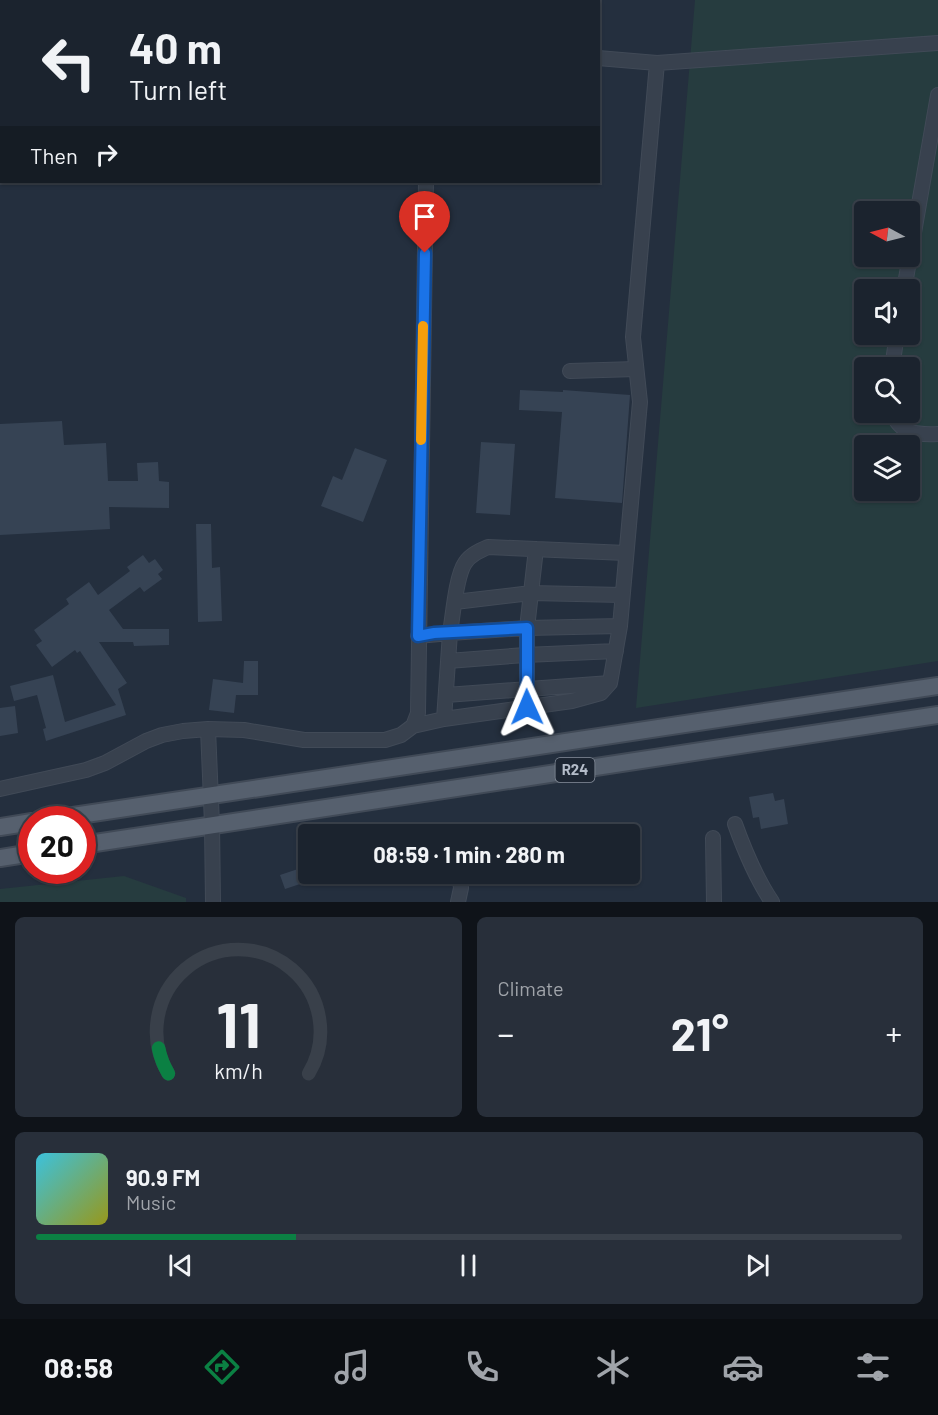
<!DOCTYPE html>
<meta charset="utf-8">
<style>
body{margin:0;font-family:Barlow,sans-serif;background:#282f3a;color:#f1f3f6;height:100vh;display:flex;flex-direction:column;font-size:22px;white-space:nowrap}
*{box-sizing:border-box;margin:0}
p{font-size:20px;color:#a0a4aa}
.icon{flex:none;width:33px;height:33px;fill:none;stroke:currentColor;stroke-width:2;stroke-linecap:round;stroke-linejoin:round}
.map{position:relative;height:902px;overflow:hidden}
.details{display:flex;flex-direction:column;gap:15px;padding:15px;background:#0f1319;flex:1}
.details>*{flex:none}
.hud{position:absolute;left:0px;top:0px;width:600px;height:183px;box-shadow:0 2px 4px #0004,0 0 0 2px #39404a;background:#1b232e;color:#f1f3f6;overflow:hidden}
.needle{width:39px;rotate:277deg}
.buttons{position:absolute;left:854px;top:201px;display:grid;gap:12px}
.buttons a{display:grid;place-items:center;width:66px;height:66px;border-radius:6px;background:#1b232e;box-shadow:0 2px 4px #0004,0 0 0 2px #39404a;font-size:30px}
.speed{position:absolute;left:18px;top:806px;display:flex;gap:12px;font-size:30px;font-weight:700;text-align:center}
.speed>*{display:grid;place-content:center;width:78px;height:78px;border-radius:50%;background:#1b232e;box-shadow:0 2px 4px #0004,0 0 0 2px #39404a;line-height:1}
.speed .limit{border:9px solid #d22;background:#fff;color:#111}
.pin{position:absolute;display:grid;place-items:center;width:51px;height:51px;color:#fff;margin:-62px -26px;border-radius:50% 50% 50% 0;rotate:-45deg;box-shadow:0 0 6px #0007}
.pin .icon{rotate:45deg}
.me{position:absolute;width:66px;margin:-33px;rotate:359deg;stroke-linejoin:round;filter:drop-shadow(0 0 4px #0008)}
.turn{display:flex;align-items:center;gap:21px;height:126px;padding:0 30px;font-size:27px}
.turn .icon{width:78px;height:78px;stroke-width:2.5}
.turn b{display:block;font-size:42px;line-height:51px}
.then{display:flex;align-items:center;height:57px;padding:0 30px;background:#0003;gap:12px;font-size:22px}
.big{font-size:45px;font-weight:700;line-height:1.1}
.details .tile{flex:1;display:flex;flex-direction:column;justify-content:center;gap:9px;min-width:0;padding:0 21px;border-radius:9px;background:#282f3a}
.details .dial{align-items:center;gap:0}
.dial svg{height:156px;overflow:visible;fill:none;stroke:#39404a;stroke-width:7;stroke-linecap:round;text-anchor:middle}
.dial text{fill:#f1f3f6;stroke:none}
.song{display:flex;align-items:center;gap:18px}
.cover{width:72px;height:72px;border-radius:9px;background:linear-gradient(135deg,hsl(190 70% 55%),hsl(60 70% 35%))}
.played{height:6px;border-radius:3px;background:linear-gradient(90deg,#0b8043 30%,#39404a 30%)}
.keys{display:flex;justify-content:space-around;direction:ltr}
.heat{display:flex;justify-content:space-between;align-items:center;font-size:33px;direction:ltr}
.details .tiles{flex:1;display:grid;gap:15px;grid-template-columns:1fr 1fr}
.tile:last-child{grid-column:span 2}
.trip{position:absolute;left:298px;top:824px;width:342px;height:60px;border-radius:6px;background:#1b232e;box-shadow:0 2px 4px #0004,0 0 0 2px #39404a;font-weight:700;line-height:60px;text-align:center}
.tab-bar{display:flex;height:96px;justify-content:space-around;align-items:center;background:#0b0e12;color:#a0a4aa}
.tab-bar .icon{width:42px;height:42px}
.tab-bar .on{color:#0b8043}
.tab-bar b{font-size:27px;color:#f1f3f6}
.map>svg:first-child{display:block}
.green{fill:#263c3f;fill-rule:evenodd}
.building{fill:#364354}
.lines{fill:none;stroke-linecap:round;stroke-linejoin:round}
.minor-casing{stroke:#414a57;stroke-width:16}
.major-casing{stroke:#414a57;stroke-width:20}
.minor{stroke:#38414e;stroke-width:14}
.major{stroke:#56606e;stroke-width:16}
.route-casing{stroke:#114b97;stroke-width:15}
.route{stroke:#1a73e8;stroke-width:10}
.slow{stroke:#f59e0b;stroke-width:10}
.labels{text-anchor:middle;stroke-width:6;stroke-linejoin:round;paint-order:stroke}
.shield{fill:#1d2633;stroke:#878f9c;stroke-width:1.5}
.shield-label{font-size:15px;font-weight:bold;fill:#b4bcc9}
</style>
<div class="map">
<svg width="938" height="902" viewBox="0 0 938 902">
<rect width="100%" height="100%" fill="#242f3e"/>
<path class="green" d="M695 0H938V661L636 708ZM864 212H909V256H864ZM864 290H909V334H864ZM864 368H909V412H864ZM864 446H909V490H864Z
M124 876 186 898V902H0V889Z"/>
<path class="building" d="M520 390 563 392V390L630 395 622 503 555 498 562 412 519 410Z
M62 421 64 445 106 443 108 481H138L137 463 158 462 159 481 169 482V508L109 507 110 529 0 535V424Z
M481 442 515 444 510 515 476 513Z
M355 448 387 460 363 522 321 506 333 476 342 480Z
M196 524H211L212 568 220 567 222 621 198 622Z
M143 555 149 563 155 559 163 570 158 574 162 579 144 592 140 587 109 610 123 629H169V645L134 646 133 642H99L127 683 118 689 126 715 46 741 43 729 46 728 37 695 14 701 10 686 53 675 65 722 116 705 80 651 77 653 75 650 52 667 36 645 42 641 34 630 69 604 66 599 89 582 98 595 130 571 127 567Z
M244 661H258V695H236L234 713 209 710 213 679 243 683Z
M15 706 18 733 0 736V708Z
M773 793 775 801 784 799 788 824 761 829 759 817 753 818 749 797Z
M298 869 303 883 285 889 280 875Z"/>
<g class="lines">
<g class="minor-casing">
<path id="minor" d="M430 2V0
M598 58 657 63 938 43
M904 290 938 95
M892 368 897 334
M570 371 636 369
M892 412C900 434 917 435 938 434
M455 602 531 593 622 595
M418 636 450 633C453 615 456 576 465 563 470 555 479 551 488 547L626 553
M448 661 525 655 616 651
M446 695 610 683
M527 696V628L536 549
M444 719 572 701 601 693 610 683 620 626 640 402 633 337 657 63
M413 726 444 719 450 633 527 628 620 626
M208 729 212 824 213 902
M0 789 86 770 105 763 146 741 162 735 183 731 208 729 244 730 304 740H385L401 735 413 726 418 713 426 182
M735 824C745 852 756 878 772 902
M713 838 714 902
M458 902 461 888 459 873"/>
</g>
<g class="major-casing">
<path id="major" d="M53 819 938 686
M0 827 32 822
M82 845 938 715
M0 858 32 853"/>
</g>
<use href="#minor" class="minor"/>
<use href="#major" class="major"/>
</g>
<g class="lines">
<g class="route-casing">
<path id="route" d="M425 253 418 636 434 633 527 628V707"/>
</g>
<use href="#route" class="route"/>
<path class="slow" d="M421 440 423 326"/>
</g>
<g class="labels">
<rect class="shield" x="555.5" y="758" width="39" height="24" rx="4.5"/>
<g class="shield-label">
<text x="575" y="775">R24</text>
</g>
</g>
</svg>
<div class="buttons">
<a><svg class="needle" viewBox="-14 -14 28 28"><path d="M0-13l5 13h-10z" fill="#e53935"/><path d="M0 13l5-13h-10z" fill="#a0a4aa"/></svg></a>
<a><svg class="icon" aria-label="sound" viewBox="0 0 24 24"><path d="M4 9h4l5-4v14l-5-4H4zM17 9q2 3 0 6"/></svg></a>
<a><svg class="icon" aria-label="search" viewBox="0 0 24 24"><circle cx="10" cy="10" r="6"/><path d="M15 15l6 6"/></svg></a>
<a><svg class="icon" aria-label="layers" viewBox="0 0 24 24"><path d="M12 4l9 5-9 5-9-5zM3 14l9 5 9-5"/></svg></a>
</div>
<div class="speed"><div class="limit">20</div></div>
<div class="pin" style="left:425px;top:253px;background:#d93025"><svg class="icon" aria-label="arrive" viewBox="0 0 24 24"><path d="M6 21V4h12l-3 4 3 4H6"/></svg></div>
<svg class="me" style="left:527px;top:707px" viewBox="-20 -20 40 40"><path d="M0-17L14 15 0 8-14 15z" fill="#1a73e8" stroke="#fff" stroke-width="4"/></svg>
<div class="trip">08:59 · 1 min · 280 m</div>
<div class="hud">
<div class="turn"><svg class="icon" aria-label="left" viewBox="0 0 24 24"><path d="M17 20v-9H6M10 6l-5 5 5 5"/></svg><div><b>40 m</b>Turn left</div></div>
<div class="then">Then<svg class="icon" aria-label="right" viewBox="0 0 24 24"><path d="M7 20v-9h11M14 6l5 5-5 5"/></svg></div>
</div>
</div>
<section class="details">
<div class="tiles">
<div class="tile dial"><svg viewBox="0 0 100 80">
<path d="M14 69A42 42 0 1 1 86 69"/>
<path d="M14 69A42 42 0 0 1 9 56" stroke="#0b8043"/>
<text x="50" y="56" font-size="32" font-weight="700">11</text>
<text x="50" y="72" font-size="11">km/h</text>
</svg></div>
<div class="tile"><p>Climate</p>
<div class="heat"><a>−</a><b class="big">21°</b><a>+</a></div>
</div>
<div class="tile">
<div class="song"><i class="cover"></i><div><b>90.9 FM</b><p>Music</p></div></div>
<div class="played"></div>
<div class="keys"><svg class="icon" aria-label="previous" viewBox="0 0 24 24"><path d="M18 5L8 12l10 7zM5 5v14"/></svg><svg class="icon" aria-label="pause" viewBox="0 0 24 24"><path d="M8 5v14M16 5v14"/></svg><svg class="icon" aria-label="next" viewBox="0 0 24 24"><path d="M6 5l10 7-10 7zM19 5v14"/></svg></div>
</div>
</div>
</section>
<nav class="tab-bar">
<b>08:58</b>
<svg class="icon on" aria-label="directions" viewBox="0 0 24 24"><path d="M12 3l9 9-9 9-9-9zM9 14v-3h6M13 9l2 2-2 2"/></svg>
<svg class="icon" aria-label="music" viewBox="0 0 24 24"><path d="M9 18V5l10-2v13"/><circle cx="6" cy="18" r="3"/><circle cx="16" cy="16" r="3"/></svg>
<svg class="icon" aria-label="phone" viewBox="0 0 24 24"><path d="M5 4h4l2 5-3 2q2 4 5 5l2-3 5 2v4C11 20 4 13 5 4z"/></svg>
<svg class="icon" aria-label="climate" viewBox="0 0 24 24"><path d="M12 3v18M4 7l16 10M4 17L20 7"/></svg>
<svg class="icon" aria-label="car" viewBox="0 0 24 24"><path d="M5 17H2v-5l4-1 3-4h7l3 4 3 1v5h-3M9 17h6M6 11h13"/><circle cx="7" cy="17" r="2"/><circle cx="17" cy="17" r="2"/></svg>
<svg class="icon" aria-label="filters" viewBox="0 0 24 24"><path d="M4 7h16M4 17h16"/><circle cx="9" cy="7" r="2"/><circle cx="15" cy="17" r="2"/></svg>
</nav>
